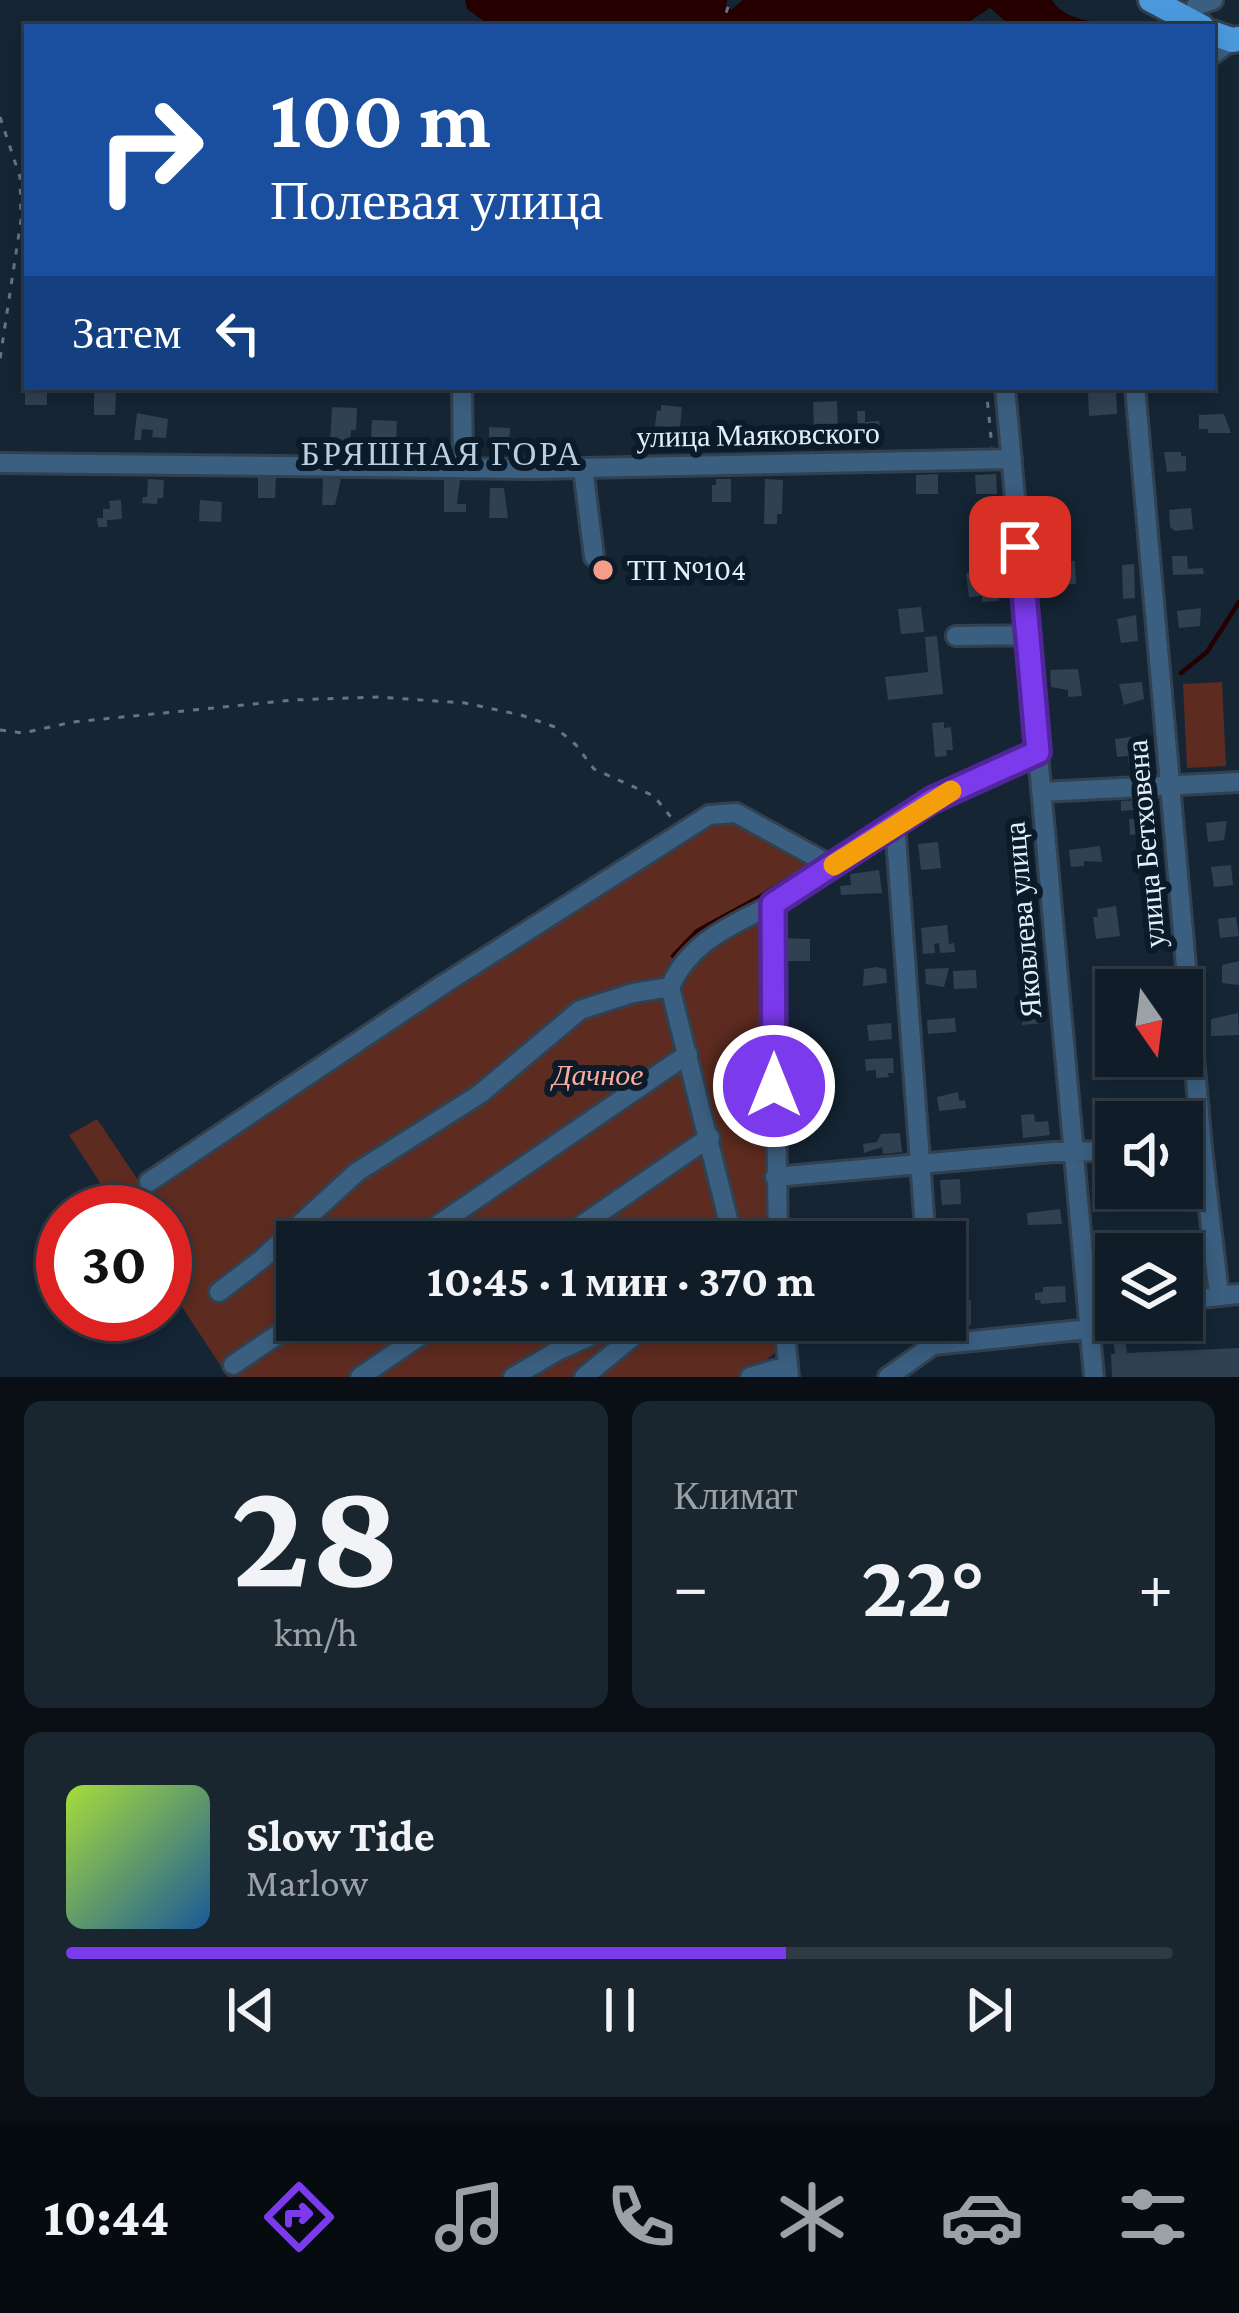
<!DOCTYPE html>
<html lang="ru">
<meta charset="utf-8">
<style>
body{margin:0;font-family:"Crimson Pro",serif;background:#19252f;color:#f1f3f6;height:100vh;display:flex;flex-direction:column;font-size:45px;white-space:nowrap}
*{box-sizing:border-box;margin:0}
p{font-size:39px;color:#9ca1a7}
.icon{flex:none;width:66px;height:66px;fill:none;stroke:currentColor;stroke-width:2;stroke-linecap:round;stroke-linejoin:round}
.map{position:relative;height:1377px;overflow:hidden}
.drawer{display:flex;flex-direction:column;gap:24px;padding:24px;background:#090f15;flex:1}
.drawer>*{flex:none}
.banner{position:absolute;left:24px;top:24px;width:1191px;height:366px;border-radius:0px;box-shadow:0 6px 18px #0003,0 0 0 3px #303a44;background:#1a4fa0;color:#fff;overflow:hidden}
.needle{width:78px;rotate:166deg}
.buttons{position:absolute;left:1095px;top:969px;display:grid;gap:24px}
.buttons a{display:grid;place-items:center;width:108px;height:108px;border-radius:0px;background:#101c27;box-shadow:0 6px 18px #0003,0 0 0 3px #303a44;font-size:60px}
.speed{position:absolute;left:36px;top:1185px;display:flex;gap:24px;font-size:60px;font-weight:700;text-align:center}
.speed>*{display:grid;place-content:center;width:156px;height:156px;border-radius:50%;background:#101c27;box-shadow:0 6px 18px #0003,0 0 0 3px #303a44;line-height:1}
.speed .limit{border:18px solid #d22;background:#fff;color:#111}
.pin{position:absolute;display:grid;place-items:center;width:102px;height:102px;color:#fff;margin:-51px;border-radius:24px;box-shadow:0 6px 18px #0006}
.me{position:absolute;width:132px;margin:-66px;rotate:0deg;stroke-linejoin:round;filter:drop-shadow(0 0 9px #0008)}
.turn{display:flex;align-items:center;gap:42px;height:252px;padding:0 48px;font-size:54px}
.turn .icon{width:156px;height:156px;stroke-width:2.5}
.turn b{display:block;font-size:84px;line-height:102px}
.then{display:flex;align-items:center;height:114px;padding:0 48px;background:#0003;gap:24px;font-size:45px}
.big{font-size:90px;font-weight:700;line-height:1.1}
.drawer .tile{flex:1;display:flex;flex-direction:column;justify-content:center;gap:18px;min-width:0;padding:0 42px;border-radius:18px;background:#19252f}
.drawer .dial{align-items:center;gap:0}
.dial b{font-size:156px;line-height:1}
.song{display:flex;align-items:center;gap:36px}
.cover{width:144px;height:144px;border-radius:18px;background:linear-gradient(135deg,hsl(80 70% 55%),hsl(210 70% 35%))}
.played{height:12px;border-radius:6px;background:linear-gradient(90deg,#7c3aed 65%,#303a44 65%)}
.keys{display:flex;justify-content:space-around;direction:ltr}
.heat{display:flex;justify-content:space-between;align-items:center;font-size:66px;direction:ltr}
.drawer .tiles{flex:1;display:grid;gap:24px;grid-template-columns:1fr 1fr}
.tile:last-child{grid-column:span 2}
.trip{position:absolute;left:276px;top:1221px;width:690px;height:120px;border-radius:0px;background:#101c27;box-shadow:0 6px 18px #0003,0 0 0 3px #303a44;font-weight:700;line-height:120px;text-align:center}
.tab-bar{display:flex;height:192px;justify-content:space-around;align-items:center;background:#060b10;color:#9ca1a7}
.tab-bar .icon{width:84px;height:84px}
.tab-bar .current{color:#7c3aed}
.tab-bar b{font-size:54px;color:#f1f3f6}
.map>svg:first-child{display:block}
.green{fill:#5e2b20}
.water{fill:#260000}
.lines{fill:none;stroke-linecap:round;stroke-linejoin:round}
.stream{stroke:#260000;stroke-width:4.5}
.building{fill:#304151}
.minor-casing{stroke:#324150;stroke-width:24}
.major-casing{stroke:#324150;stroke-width:30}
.path{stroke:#677482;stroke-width:3;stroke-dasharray:6 9;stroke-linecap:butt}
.minor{stroke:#3b5f80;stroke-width:18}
.major{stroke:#4b99dd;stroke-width:24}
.route-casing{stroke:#51269a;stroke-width:30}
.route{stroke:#7c3aed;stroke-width:21}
.slow{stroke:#f59e0b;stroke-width:21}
.poi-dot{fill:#f49e8a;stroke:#0b1b2a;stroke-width:4.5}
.labels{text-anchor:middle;stroke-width:12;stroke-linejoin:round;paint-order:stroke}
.street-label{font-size:30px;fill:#e5effa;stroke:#0b1b2a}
.poi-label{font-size:30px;fill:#e5effa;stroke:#0b1b2a;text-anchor:start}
.park-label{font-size:30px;font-style:italic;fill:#faab99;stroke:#0b1b2a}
.neighbourhood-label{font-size:33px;letter-spacing:3px;fill:#bbcfe3;stroke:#0b1b2a}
</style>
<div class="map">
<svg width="1239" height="1377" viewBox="0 0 1239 1377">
<rect width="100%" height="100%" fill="#152534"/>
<path class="green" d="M1222 682 1226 766 1187 768 1183 684Z
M709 806H742L824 854 761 893 772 1242H297V1320H778L780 1349 744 1377H228L165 1281V1212H119L69 1135 97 1119 140 1183 610 867Z"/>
<path class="water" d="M465 0H727L726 8 732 9 743 0H1052C1069 27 1105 19 1135 27H1003L1006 22 990 8 961 27H492L467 9Z"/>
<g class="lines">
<path class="stream" d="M1181 673 1207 652 1239 602
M828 857 922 794 1024 747
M673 956 697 931 804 873"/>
</g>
<path class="building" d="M25 387H47V405H25Z
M1116 387 1117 414 1089 416 1088 392Z
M94 393H116L115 415H94Z
M837 401 838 428H814L813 402Z
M661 405 682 407 680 428 655 426 657 410 661 411Z
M332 407 357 408 356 430H351L350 444 330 443Z
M857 411H865V422L879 421 884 443 859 444Z
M137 413 168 419 166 438 152 437 153 430 142 429 141 440H134Z
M1224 414 1231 433H1208V429H1199V415Z
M372 420 397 421 396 442 371 441Z
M489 427 510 428 509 447H489Z
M1164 452H1181V456H1186V471L1167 472Z
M938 474V494H916V475Z
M996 474 997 494H976L975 475Z
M258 476H276L275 498H258Z
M323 478 341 479 335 505H322Z
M148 479 164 480 163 498H158L157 504 142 503 143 497H147Z
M716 479H731V502H712V485H716Z
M765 479 783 480 782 514H777V524H764Z
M444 480H460L457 504H466V512H444Z
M490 488H504L508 518H489Z
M121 500 122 519 107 520V527H98L97 518H103V509H110L109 501Z
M200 500 222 502 221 522 199 521Z
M1191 508 1193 529 1175 531 1170 527 1169 510Z
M997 546 999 576H995L996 584 979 585 998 587 999 601 982 602V596L969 597 966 573H970L969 548Z
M1172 556H1187L1188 569 1203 568 1204 574 1173 575Z
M1075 561 1076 584 1055 585V580H1049L1048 562Z
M1134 564 1135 598 1123 599 1122 565Z
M921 607 924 632 901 634 898 609Z
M1201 608 1200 626 1179 628 1177 611Z
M1136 615 1138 641 1121 643 1117 619Z
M937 636 943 694 888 700 885 677 928 672 925 637Z
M1078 669 1082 696 1068 697V690L1051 687 1050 670Z
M1142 682 1144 699 1124 705 1119 684Z
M944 722V728L951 727 953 750H946L947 756 935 757 932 723Z
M1139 736 1141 754 1148 753 1149 762 1129 765 1128 756 1117 757 1115 739Z
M1141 800 1154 801 1156 828H1147L1148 833 1130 835 1129 819H1135L1134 810 1121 811V801Z
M1227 821 1224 840 1208 842 1206 823Z
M938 842 941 868 921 870 918 844Z
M1100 846 1102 862 1084 861V866L1071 867 1069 850Z
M1231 865 1233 885 1214 887 1211 867Z
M879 870 882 893 841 895 840 886 851 885 850 874Z
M1116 906 1120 936 1096 939 1093 917H1098L1097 909Z
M1236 917 1239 936 1220 938 1218 919Z
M947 925 949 944 954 943 955 952 940 953 939 943 934 944 935 953 923 954 921 928Z
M1036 929 1038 951 1016 949 1019 930Z
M783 938 810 939V961H783Z
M1239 961V985L1222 983V965Z
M877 967 886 969 887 983 863 986 864 969Z
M949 968 944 987 926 984 925 969Z
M976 970 977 988 954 989 953 971Z
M1153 970 1168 972 1170 989H1143L1142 974Z
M1042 1005 1044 1023 1022 1025 1024 1007Z
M1238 1013 1239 1035 1211 1036V1019Z
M955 1018 956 1032 928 1034 927 1020Z
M891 1023 892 1039 869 1041 867 1025Z
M806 1058 807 1076 786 1081 785 1063Z
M893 1058 894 1073H888L889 1077 876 1078V1070L866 1071 865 1059Z
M958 1092 959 1101 965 1100 966 1108 939 1111 937 1097Z
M807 1093 808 1116 787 1117 786 1094Z
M1034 1114 1035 1122 1048 1121 1050 1135 1023 1138 1021 1115Z
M900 1133 902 1152 883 1154 882 1147 864 1153 863 1144 877 1142 881 1134Z
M1109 1164 1114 1188 1095 1189 1093 1165Z
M960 1179 961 1204 942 1205 940 1180Z
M1060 1209 1062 1224 1028 1225 1027 1213Z
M956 1218H965L969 1243 956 1244V1238H947L946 1223H957Z
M1144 1233 1147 1251 1120 1249 1119 1234Z
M1065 1286 1066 1302 1041 1304 1040 1300H1035V1293L1043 1292V1287Z
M971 1300V1325H959V1319H954V1303Z
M1116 1314V1320H1122L1127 1353 1239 1348V1377H1112L1111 1354H1115L1110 1315Z"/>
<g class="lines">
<g class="minor-casing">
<path id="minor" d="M1196 6 1213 0
M1212 55 1232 40
M462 387 463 465
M1005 387 1094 1377
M1135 387 1202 1148 1219 1295
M0 463 535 469 1012 459
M583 468 594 557
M956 636 1028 635
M1042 792 1239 782
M895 824 926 1242
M775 1177 1053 1152 1116 1151
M149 1182 444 984 709 815 736 813 832 866
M413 1242 688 1054
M557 1242 710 1137
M739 1242 732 1235 670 987C690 941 731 926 773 904
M778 1242 773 904 932 800 1038 752
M219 1292 262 1259 357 1172 480 1094 580 1010 633 993 670 987
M1182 1300 1239 1294
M1089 1310 1116 1307
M784 1320 789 1377
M932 1320 933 1345
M233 1365 299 1320
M360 1377 443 1320
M513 1377 559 1350 626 1320
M584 1377 653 1320
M750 1377 787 1366
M888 1377 933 1345 1090 1329"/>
</g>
<g class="major-casing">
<path id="major" d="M1151 0 1202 27
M1212 33 1232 40 1239 39"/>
</g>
<path class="path" d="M722 27 730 0
M0 117 20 177 21 220 0 359
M986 387 992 447
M0 730 23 733 73 722 293 700 378 697 465 703 521 715 555 727 576 745 594 769 654 796 674 821"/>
<use href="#minor" class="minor"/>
<use href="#major" class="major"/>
</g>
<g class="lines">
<g class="route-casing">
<path id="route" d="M774 1086 773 904 932 800 1038 752 1020 547"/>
</g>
<use href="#route" class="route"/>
<path class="slow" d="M834 865 951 791"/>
</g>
<circle class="poi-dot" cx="603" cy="570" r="12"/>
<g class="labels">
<g class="street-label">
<text transform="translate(758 435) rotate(-1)" y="10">улица Маяковского</text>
<text transform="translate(1146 844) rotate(-95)" y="10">улица Бетховена</text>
<text transform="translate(1023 920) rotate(-95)" y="10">Яковлева улица</text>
</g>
<g class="poi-label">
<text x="627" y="580">ТП №104</text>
</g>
<g class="park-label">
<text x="598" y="1085">Дачное</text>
</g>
<g class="neighbourhood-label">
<text x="442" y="465">БРЯШНАЯ ГОРА</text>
</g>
</g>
</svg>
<div class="buttons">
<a><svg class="needle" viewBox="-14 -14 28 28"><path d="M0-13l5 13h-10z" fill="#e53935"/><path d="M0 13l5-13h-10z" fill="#9ca1a7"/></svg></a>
<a><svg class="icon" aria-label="sound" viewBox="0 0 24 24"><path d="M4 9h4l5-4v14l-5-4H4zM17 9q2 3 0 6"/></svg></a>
<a><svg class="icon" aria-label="layers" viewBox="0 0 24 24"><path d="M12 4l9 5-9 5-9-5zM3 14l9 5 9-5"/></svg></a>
</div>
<div class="speed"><div class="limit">30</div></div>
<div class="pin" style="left:1020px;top:547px;background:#d93025"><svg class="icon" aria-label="arrive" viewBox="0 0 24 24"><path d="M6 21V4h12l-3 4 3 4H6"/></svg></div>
<svg class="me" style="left:774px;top:1086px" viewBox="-20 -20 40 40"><circle r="17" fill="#7c3aed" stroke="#fff" stroke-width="3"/><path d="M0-11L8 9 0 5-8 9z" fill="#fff"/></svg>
<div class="trip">10:45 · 1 мин · 370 m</div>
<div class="banner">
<div class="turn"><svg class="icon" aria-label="right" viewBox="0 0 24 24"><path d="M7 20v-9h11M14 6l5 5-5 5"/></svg><div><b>100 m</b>Полевая улица</div></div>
<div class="then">Затем<svg class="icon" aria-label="left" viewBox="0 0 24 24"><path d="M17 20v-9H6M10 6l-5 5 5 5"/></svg></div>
</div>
</div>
<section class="drawer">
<div class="tiles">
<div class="tile dial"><b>28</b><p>km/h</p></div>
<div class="tile"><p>Климат</p>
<div class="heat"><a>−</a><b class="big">22°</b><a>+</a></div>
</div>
<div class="tile">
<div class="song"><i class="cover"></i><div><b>Slow Tide</b><p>Marlow</p></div></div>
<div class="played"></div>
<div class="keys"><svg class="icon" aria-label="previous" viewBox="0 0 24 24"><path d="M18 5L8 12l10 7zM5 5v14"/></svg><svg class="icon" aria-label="pause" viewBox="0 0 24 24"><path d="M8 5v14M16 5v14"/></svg><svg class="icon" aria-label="next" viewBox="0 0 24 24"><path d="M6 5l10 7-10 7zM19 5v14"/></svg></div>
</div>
</div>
</section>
<nav class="tab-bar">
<b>10:44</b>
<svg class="icon current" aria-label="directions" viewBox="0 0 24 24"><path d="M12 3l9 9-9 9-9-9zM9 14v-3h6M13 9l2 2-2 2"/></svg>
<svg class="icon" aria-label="music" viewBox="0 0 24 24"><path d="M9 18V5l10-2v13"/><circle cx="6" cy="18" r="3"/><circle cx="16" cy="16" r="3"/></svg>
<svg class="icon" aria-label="phone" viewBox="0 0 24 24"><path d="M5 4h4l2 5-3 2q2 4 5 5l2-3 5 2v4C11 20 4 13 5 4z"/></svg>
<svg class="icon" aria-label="climate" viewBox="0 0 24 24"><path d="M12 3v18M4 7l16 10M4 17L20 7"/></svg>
<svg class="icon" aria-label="car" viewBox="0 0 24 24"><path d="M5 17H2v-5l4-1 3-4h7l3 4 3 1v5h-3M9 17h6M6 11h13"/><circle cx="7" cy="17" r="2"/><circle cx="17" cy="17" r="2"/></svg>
<svg class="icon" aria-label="filters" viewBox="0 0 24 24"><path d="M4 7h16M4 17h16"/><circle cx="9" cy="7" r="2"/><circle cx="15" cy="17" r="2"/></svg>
</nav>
